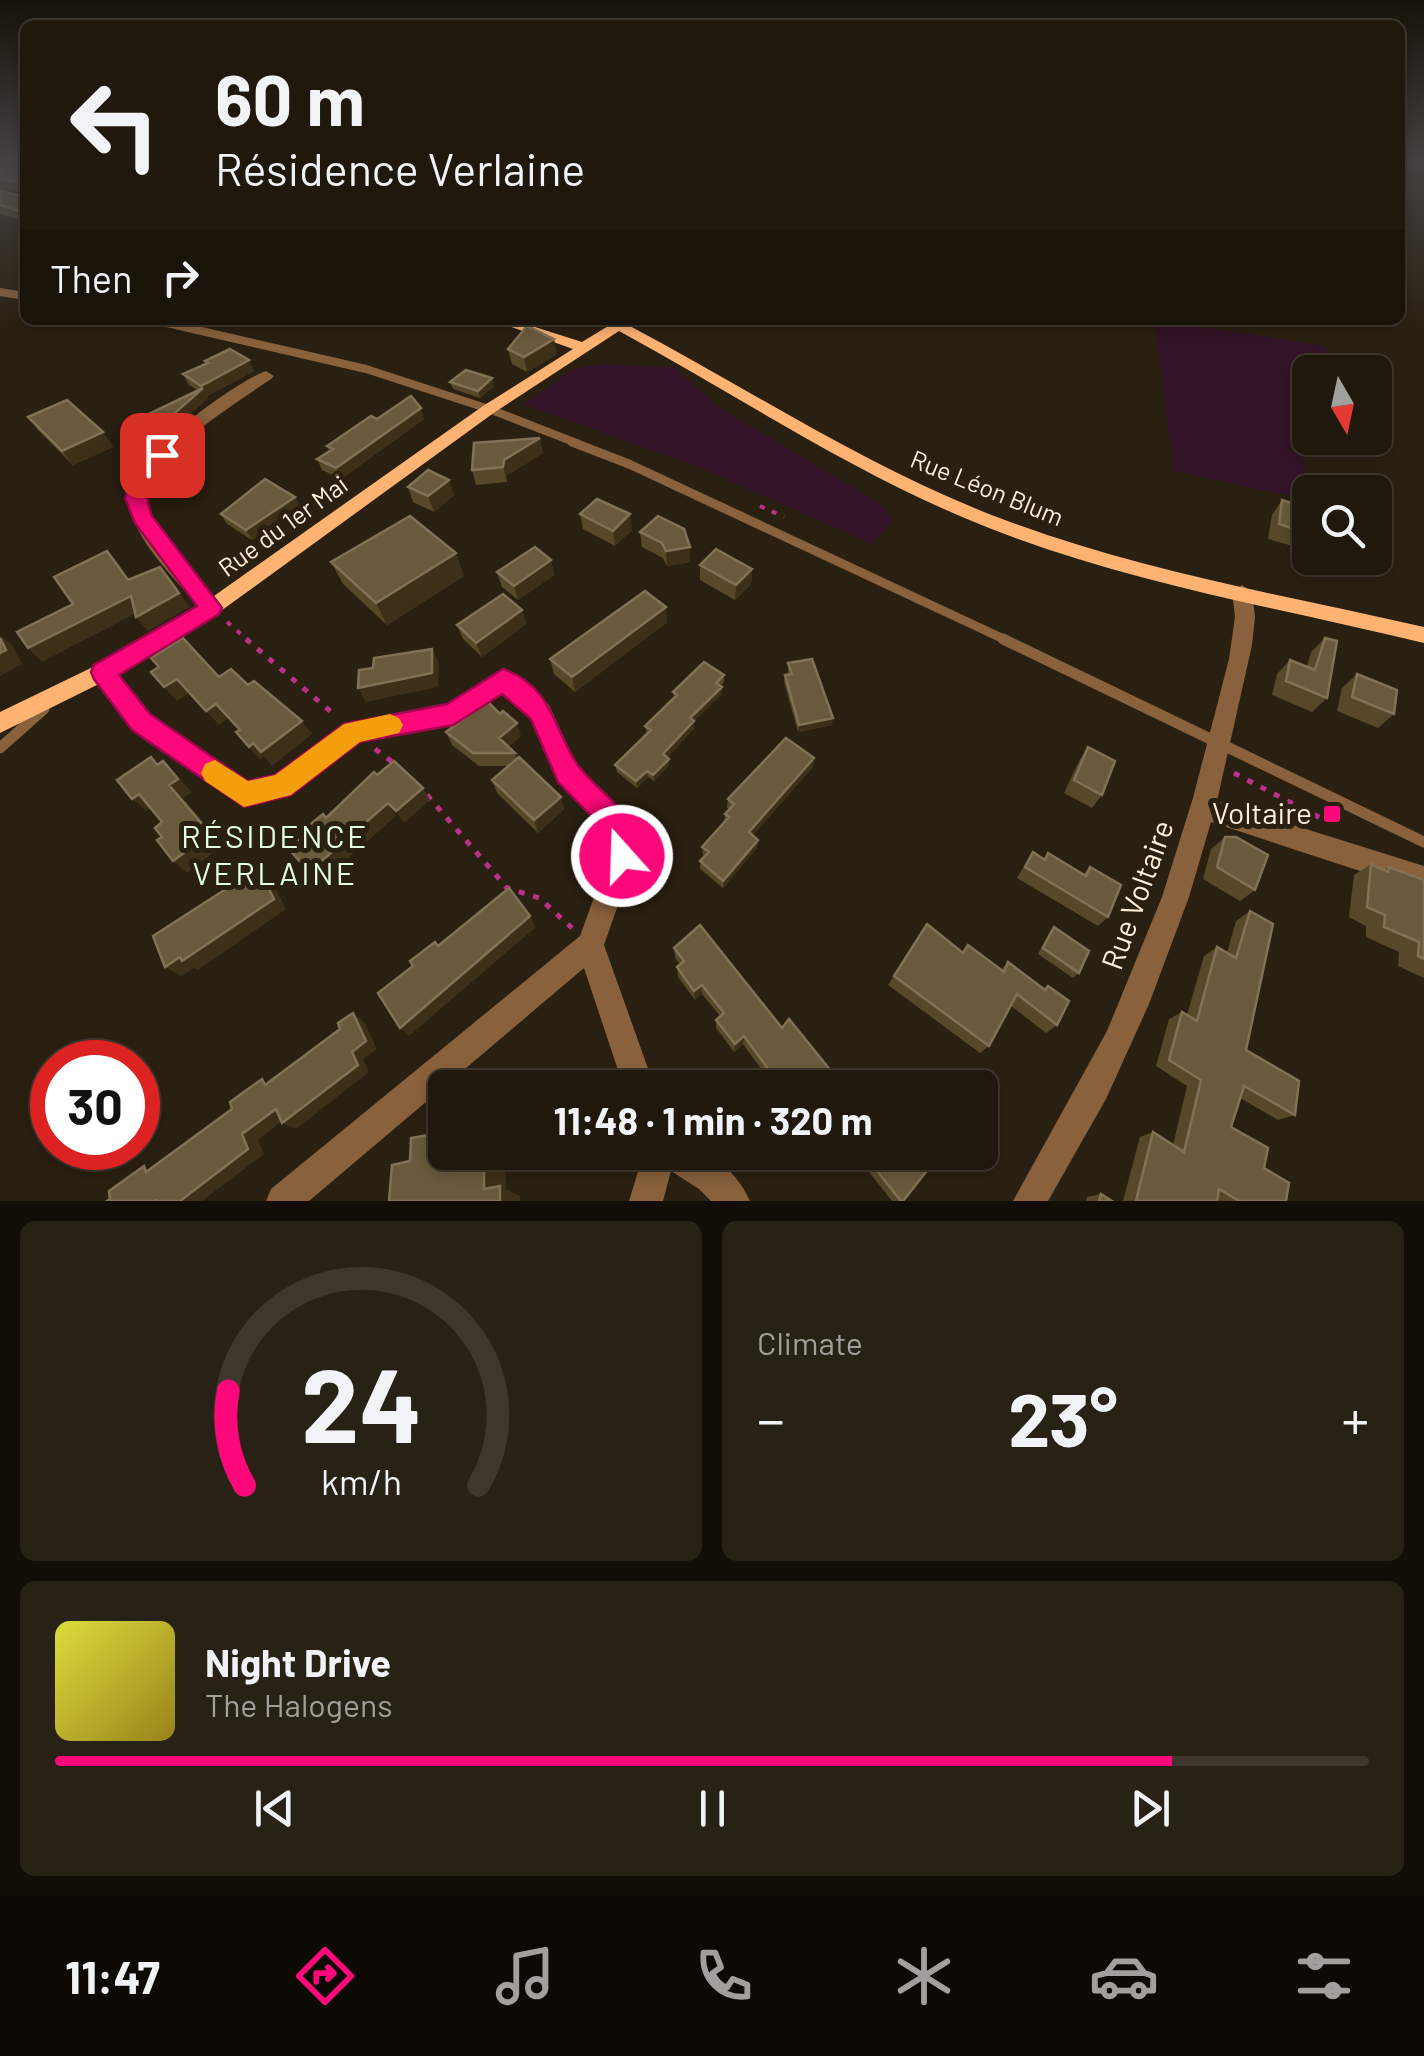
<!DOCTYPE html>
<meta charset="utf-8">
<style>
body{margin:0;font-family:Barlow,sans-serif;background:#282116;color:#f1f3f6;height:100vh;display:flex;flex-direction:column;font-size:38px;white-space:nowrap}
*{box-sizing:border-box;margin:0}
p{font-size:32px;color:#a2a09d}
.icon{flex:none;width:55px;height:55px;fill:none;stroke:currentColor;stroke-width:2;stroke-linecap:round;stroke-linejoin:round}
.map{position:relative;height:1201px;overflow:hidden}
.side{display:flex;flex-direction:column;gap:20px;padding:20px;background:#120d07;flex:1}
.side>*{flex:none}
.top-card{position:absolute;left:20px;top:20px;width:1385px;height:305px;border-radius:15px;box-shadow:0 5px 15px #0003,0 0 0 2px #3d372e;background:#20180d;color:#f1f3f6;overflow:hidden}
.needle{width:65px;rotate:171deg}
.buttons{position:absolute;left:1292px;top:355px;display:grid;gap:20px}
.buttons a{display:grid;place-items:center;width:100px;height:100px;border-radius:15px;background:#20180d;box-shadow:0 5px 15px #0003,0 0 0 2px #3d372e;font-size:50px}
.speed{position:absolute;left:30px;top:1040px;display:flex;gap:20px;font-size:50px;font-weight:700;text-align:center}
.speed>*{display:grid;place-content:center;width:130px;height:130px;border-radius:50%;background:#20180d;box-shadow:0 5px 15px #0003,0 0 0 2px #3d372e;line-height:1}
.speed .limit{border:15px solid #d22;background:#fff;color:#111}
.pin{position:absolute;display:grid;place-items:center;width:85px;height:85px;color:#fff;margin:-42px;border-radius:20px;box-shadow:0 5px 15px #0006}
.me{position:absolute;width:110px;margin:-55px;rotate:340deg;stroke-linejoin:round;filter:drop-shadow(0 0 8px #0008)}
.turn{display:flex;align-items:center;gap:35px;height:210px;padding:0 30px;font-size:45px}
.turn .icon{width:130px;height:130px;stroke-width:2.5}
.turn b{display:block;font-size:70px;line-height:85px}
.then{display:flex;align-items:center;height:95px;padding:0 30px;background:#0003;gap:20px;font-size:38px}
.big{font-size:75px;font-weight:700;line-height:1.1}
.side .widget{flex:1;display:flex;flex-direction:column;justify-content:center;gap:15px;min-width:0;padding:0 35px;border-radius:15px;background:#282116}
.side .dial{align-items:center;gap:0}
.dial svg{height:260px;overflow:visible;fill:none;stroke:#3d372e;stroke-width:7;stroke-linecap:round;text-anchor:middle}
.dial text{fill:#f1f3f6;stroke:none}
.song{display:flex;align-items:center;gap:30px}
.cover{width:120px;height:120px;border-radius:15px;background:linear-gradient(135deg,hsl(60 70% 55%),hsl(50 70% 35%))}
.played{height:10px;border-radius:5px;background:linear-gradient(90deg,#fd087a 85%,#3d372e 85%)}
.keys{display:flex;justify-content:space-around;direction:ltr}
.heat{display:flex;justify-content:space-between;align-items:center;font-size:55px;direction:ltr}
.side .tiles{flex:1;display:grid;gap:20px;grid-template-columns:1fr 1fr}
.widget:last-child{grid-column:span 2}
.trip{position:absolute;left:428px;top:1070px;width:570px;height:100px;border-radius:15px;background:#20180d;box-shadow:0 5px 15px #0003,0 0 0 2px #3d372e;font-weight:700;line-height:100px;text-align:center}
.tabs{display:flex;height:160px;justify-content:space-around;align-items:center;background:#0d0a05;color:#a2a09d}
.tabs .icon{width:70px;height:70px}
.tabs .selected{color:#fd087a}
.tabs b{font-size:45px;color:#f1f3f6}
.map>svg:first-child{display:block}
.green{fill:#341428}
.lines{fill:none;stroke-linecap:round;stroke-linejoin:round}
.path-far1{stroke:#bc3188;stroke-width:4;stroke-dasharray:5 8;stroke-linecap:butt}
.path{stroke:#bc3188;stroke-width:5;stroke-dasharray:6 9;stroke-linecap:butt}
.lane-far2{stroke:#89613d;stroke-width:8}
.lane-far1{stroke:#89613d;stroke-width:9}
.lane{stroke:#89613d;stroke-width:11}
.street{fill:#89613d;fill-rule:evenodd}
.secondary{fill:#feb372;fill-rule:evenodd}
.wall{fill:#58482a}
.shaded-wall{fill:#3e3018}
.building{fill:#6a5a3d;stroke:#817156;stroke-width:2.5}
.route{fill:#fd087a;stroke:#a4054f;stroke-width:2.5}
.slow{fill:#f59e0b}
.poi-dot{fill:#fd087a;stroke:#2a2011;stroke-width:4}
.labels{text-anchor:middle;stroke-width:10;stroke-linejoin:round;paint-order:stroke}
.street-label{font-size:25px;fill:#ffefdb;stroke:#2a2011}
.near-poi-label{font-size:30px;fill:#ffefdb;stroke:#2a2011;text-anchor:end}
.near-street-label{font-size:30px;fill:#ffefdb;stroke:#2a2011}
.near-neighbourhood-label{font-size:32px;letter-spacing:2.5px;fill:#e4ffdd;stroke:#2a2011}
</style>
<div class="map">
<svg width="1424" height="1201" viewBox="0 0 1424 1201">
<rect width="100%" height="100%" fill="#2a2011"/>
<path class="green" d="M1154 320 1326 346 1329 372H1310V410L1294 408 1310 500 1174 471Z
M602 364 674 367 717 406 878 502 893 520 872 544 701 468 523 404 572 370Z"/>
<g class="lines">
<path class="path-far1" d="M760 506 784 517
M227 622 249 641"/>
<path class="path" d="M246 639 337 717
M375 749 395 764
M1234 773 1332 824
M427 795 507 888 539 898 572 928"/>
<path class="lane-far2" d="M0 292 25 296
M154 320 366 369 489 409 579 444"/>
<path class="lane-far1" d="M572 442 629 464 1008 641"/>
<path class="lane" d="M1003 639 1424 842
M0 748 44 709"/>
<path class="street" d="M266 371 274 376 271 379C239 401 162 449 148 485 143 498 147 511 154 522 172 554 202 577 221 608L218 613H204C179 582 139 547 129 506 119 465 231 384 266 371Z
M1242 585 1252 592 1255 617 1252 645 1217 801 1424 866V892L1211 822 1189 897 1149 1004 1106 1099 1048 1201H1013L1107 1031 1162 897 1193 798 1229 659 1235 617 1232 592Z
M103 663 111 666 149 715 247 783 275 777 345 725 448 705 495 673 503 670 511 673 549 705 577 766 625 814 635 856 604 945 655 1088H624L584 968 309 1201H266L271 1189 580 936 609 856 604 827 560 781 532 718 502 691 453 724 359 741 290 794 244 806 133 729 92 672 95 666Z
M644 1152C661 1152 683 1149 700 1152 721 1157 742 1182 750 1201H711L699 1189 671 1171 663 1201H629Z"/>
<path class="secondary" d="M492 320H513L582 342 618 320H634L628 325C753 391 872 471 1005 520 1140 571 1284 595 1424 627V643C1279 608 1129 583 989 528 859 477 742 398 619 331L495 412 218 613 111 678 0 733V712L95 666 204 603 483 406 573 349Z"/>
</g>
<path class="wall" d="M25 165V221L0 214V191L18 195 20 192 0 190V169Z
M351 320H380L368 327Z
M508 349 557 354 527 372 512 364Z
M205 361 254 371 207 396 208 398 164 438 149 446 133 435 126 425 197 390 189 385 183 374 206 363Z
M450 382 494 386 480 398 453 389Z
M28 417 103 432 113 447 73 465 39 431Z
M377 419H424L341 479 322 470 317 459 329 451 327 446Z
M543 453 507 475V482L476 485 472 470Z
M408 487 454 495 434 512 413 502Z
M295 497 300 507 252 540 227 524 221 514Z
M1282 500 1310 509V551L1268 539 1272 515Z
M580 514 632 530 615 546 583 529Z
M658 516 690 562 667 566 663 558 642 547 640 532Z
M551 560 554 575 518 600 502 587 497 572Z
M331 562 464 576 387 625 343 584Z
M700 565 752 569 751 584 735 600 700 580Z
M522 610 526 624 482 657 463 639 457 625Z
M667 622 575 692 554 674 550 659Z
M1325 638 1327 698 1312 712 1272 695 1277 674 1290 660 1307 666 1311 652Z
M788 663 832 725 798 732 784 682 785 675 788 674Z
M1357 674 1394 714 1378 728 1337 711 1342 688Z
M724 675V682L720 686 722 694 694 721V728L667 758 669 765 654 781 648 777 637 788 617 772 615 765 647 734 645 726 674 698 673 692Z
M446 732 521 736 508 747 515 753 517 758 564 809 538 833 497 793 492 780 508 766H479L452 745Z
M1088 747 1102 795 1092 808 1064 793 1079 761Z
M814 758 813 767 753 835 758 840 757 848 723 888 700 869V861L705 856 703 855 702 847 724 822 725 814 729 809 727 808 728 799Z
M1225 837 1255 890 1240 901 1203 879 1211 849Z
M1033 852 1043 859 1048 853 1083 874 1090 867 1108 917 1098 926 1017 878Z
M1371 864 1384 870 1389 867 1424 880V978L1398 966 1399 952 1366 937V926L1349 917 1354 875Z
M1250 911 1246 1050 1295 1115 1278 1120 1240 1098 1231 1127 1264 1168 1286 1201H1123L1140 1137 1153 1132 1173 1145 1187 1086 1156 1066 1169 1019 1182 1012 1187 1015 1204 956 1217 947 1227 953 1236 921Z
M927 924 962 952 968 945 1001 970 1008 962 1044 989 1048 986 1057 1025 1046 1033 1010 1005 989 1046 980 1053 888 985Z
M1054 927 1079 973 1073 978 1038 954 1049 933Z
M674 948 782 1028 835 1076 831 1083 827 1088H775L743 1044 734 1052 716 1028V1020L720 1016 702 994 695 1000 678 977 677 967 680 964 675 958Z
M853 1152H924L903 1201H892Z
M1101 1194 1112 1201H1086L1087 1197Z"/>
<path class="shaded-wall" d="M366 320H380L368 327Z
M554 339 557 354 527 372 524 357Z
M249 360 254 371 207 396 208 398 164 438 149 446 142 436 202 388 201 386Z
M492 378 494 386 480 398 478 391Z
M421 408 424 419 341 479 336 468Z
M103 432 113 447 73 465 62 451Z
M540 438 543 453 507 475V482L503 467 504 460Z
M449 480 454 495 434 512 428 496Z
M295 497 300 507 252 540 246 530Z
M630 514 632 530 615 546 613 531Z
M690 547V562L667 566 666 551Z
M456 553 464 576 387 625 376 603Z
M551 560 554 575 518 600 514 586Z
M160 567 190 607 148 631 136 617Z
M752 569 751 584 735 600 736 585Z
M131 596 142 610 42 662 28 648Z
M666 607 667 622 575 692 572 677Z
M522 610 526 624 482 657 476 643Z
M0 635 12 645 22 664 0 676Z
M432 649 439 663 438 687 366 702 358 688Z
M177 679 189 693 177 701 164 687Z
M722 687V694L690 725V718Z
M216 704 228 718 219 725 206 711Z
M833 718 832 725 798 732 799 725Z
M302 721 312 734 272 766 261 752Z
M694 721V728L664 761 663 754Z
M517 723 521 736 504 750 499 738Z
M253 743 264 757 260 760 249 747Z
M814 758 813 767 748 841 749 832Z
M669 759V765L654 781 653 775Z
M163 761 192 792 183 798 216 837 211 841 218 849 187 873 173 861 198 829 169 785Z
M647 771 648 777 637 788 636 781Z
M423 788 430 800 404 823 396 811Z
M139 794 154 807 146 811 132 799Z
M561 797 564 809 538 833 534 820Z
M388 803 396 816 320 883 309 872Z
M758 840 757 848 723 888V881Z
M260 871 273 883 286 909 198 970 194 968 181 976 165 967Z
M530 916 536 927 409 1036 400 1028Z
M702 985V994L695 1000 694 991Z
M353 1013 364 1022 377 1049 363 1059 369 1072 296 1129 282 1123 352 1052Z
M744 1036 743 1044 734 1052 735 1044Z
M276 1109 290 1115 258 1140 264 1154 202 1201H180L242 1134Z
M484 1152H494L506 1159V1189L520 1196V1201H500L484 1189Z"/>
<path class="building" d="M14 164 25 165V213L0 205V191L18 195 22 191 21 183 0 179V169Z
M527 326 554 339 524 357 508 349Z
M230 349 249 360 201 386 183 374 208 363 205 361Z
M466 370 492 378 478 391 450 382Z
M203 388 158 428 142 436 126 425Z
M411 396 421 408 336 468 317 459 333 449 327 446 371 416 377 419Z
M67 400 103 432 62 451 28 417Z
M540 438 504 460 503 467 472 470 474 443Z
M428 470 449 480 428 496 408 487Z
M265 479 295 497 246 530 221 514Z
M597 499 630 514 613 531 580 514Z
M1282 500 1310 509V534L1279 524Z
M410 516 456 553 376 603 331 562Z
M658 516 684 529 690 547 666 551 662 543 640 532Z
M535 547 551 560 514 586 497 572Z
M716 549 752 569 736 585 700 565Z
M107 551 128 580 160 567 179 593 136 617 131 596 28 648 17 632 73 604 54 577Z
M645 591 666 607 572 677 550 659Z
M503 594 522 610 476 643 457 625Z
M0 638 6 650 0 653Z
M183 638 219 677 231 669 248 685 254 681 302 721 261 752 253 743 249 747 236 732 240 730 216 704 206 711 177 679 164 687 151 672 159 667 151 658Z
M1325 638 1337 641 1327 698 1286 681 1290 660 1315 670Z
M432 649V673L358 688 359 670 373 668 374 658Z
M812 659 833 718 799 725 785 675 792 674 788 663Z
M704 662 724 675 716 683 722 687 690 718 694 721 663 754 669 759 653 775 647 771 636 781 615 765 651 730 645 726 677 695 673 692Z
M1357 674 1397 690 1394 714 1352 697Z
M487 701 500 714 503 711 517 723 499 738 515 753H473L446 732Z
M786 738 814 758 749 832 758 840 723 881 700 861 709 852 702 847 729 817 725 814 734 804 728 799Z
M1088 747 1115 761 1102 795 1074 780Z
M151 757 157 765 163 761 178 779 169 785 203 825 198 829 205 837 173 861 157 840 162 837 155 828 162 822 139 794 132 799 117 780Z
M519 757 561 797 534 820 492 780Z
M394 761 423 788 396 811 388 803 309 872 288 848 304 836 301 832 323 814 326 818 374 772 377 775Z
M1225 837H1236L1268 855 1255 890 1217 867Z
M1033 852 1045 860 1048 853 1086 876 1090 867 1121 885 1108 917 1025 867Z
M1371 864 1388 872 1389 867 1424 880V959L1418 956 1419 942 1384 927 1385 915 1367 907Z
M260 871 274 899 182 961 180 957 165 967 153 936 240 880 242 884Z
M509 888 530 916 400 1028 378 993 413 966 410 961 435 942 438 946Z
M1250 911 1273 924 1246 1050 1299 1081 1295 1115 1244 1086 1231 1127 1268 1148 1264 1168 1289 1183 1286 1201H1239L1219 1189 1217 1201H1136L1153 1132 1184 1152 1201 1080 1169 1060 1182 1012 1197 1021 1217 947 1236 958Z
M927 924 963 953 968 945 1004 972 1008 962 1045 990 1048 986 1069 1001 1057 1025 1017 994 989 1046 894 976Z
M700 925 782 1028 789 1019 835 1076 824 1088H798L797 1086 795 1088H782L744 1036 735 1044 716 1020 724 1013 702 985 694 991 677 967 684 961 674 948Z
M1054 927 1089 951 1079 973 1043 948Z
M353 1013 366 1041 352 1052 358 1065 282 1123 276 1109 242 1134 248 1149 180 1201H156V1200L154 1201H107L110 1199 109 1191 144 1166 146 1172 232 1109 230 1102 262 1079 265 1085 340 1029 338 1023Z
M445 1132V1152H484V1189L500 1186V1201H389L392 1165 410 1161 411 1138Z
M862 1152H924L933 1163 903 1201H901Z
M1101 1194 1112 1201H1099Z"/>
<linearGradient id="sky" x2="0" y2="1"><stop stop-color="#171209"/><stop offset="0.49" stop-color="#444243"/><stop offset="1" stop-color="#444243" stop-opacity="0"/></linearGradient>
<rect width="1424" height="331" fill="url(#sky)"/>
<path class="route" d="M162 449 171 455C153 479 140 484 152 516L222 608 219 614 119 675 150 714 247 781 275 775 344 724 447 704 503 669C552 686 553 728 577 764 599 796 652 819 632 866L622 870 611 866 603 828 558 782 531 719 502 694 453 725 360 742 291 795 244 807 132 730 94 679 91 672 94 665 197 606 135 523 125 498C131 478 142 457 162 449Z"/>
<path class="slow" d="M390 714 399 718 403 725 399 733 360 742 291 795 244 807 205 781 201 773 205 764 215 760 248 781 275 775 344 724Z"/>
<rect class="poi-dot" x="1322" y="804" width="20" height="20" rx="5"/>
<g class="labels">
<g class="street-label">
<text transform="translate(987 488) rotate(22)" y="9">Rue Léon Blum</text>
<text transform="translate(283 526) rotate(-36)" y="9">Rue du 1er Mai</text>
</g>
<g class="near-poi-label">
<text x="1312" y="824">Voltaire</text>
</g>
<g class="near-street-label">
<text transform="translate(1138 895) rotate(-70)" y="10">Rue Voltaire</text>
</g>
<g class="near-neighbourhood-label">
<text x="275" y="848">RÉSIDENCE<tspan x="275" dy="37">VERLAINE</tspan></text>
</g>
</g>
</svg>
<div class="buttons">
<a><svg class="needle" viewBox="-14 -14 28 28"><path d="M0-13l5 13h-10z" fill="#e53935"/><path d="M0 13l5-13h-10z" fill="#a2a09d"/></svg></a>
<a><svg class="icon" aria-label="search" viewBox="0 0 24 24"><circle cx="10" cy="10" r="6"/><path d="M15 15l6 6"/></svg></a>
</div>
<div class="speed"><div class="limit">30</div></div>
<div class="pin" style="left:162px;top:455px;background:#d93025"><svg class="icon" aria-label="arrive" viewBox="0 0 24 24"><path d="M6 21V4h12l-3 4 3 4H6"/></svg></div>
<svg class="me" style="left:622px;top:856px" viewBox="-20 -20 40 40"><circle r="17" fill="#fd087a" stroke="#fff" stroke-width="3"/><path d="M0-11L8 9 0 5-8 9z" fill="#fff"/></svg>
<div class="trip">11:48 · 1 min · 320 m</div>
<div class="top-card">
<div class="turn"><svg class="icon" aria-label="left" viewBox="0 0 24 24"><path d="M17 20v-9H6M10 6l-5 5 5 5"/></svg><div><b>60 m</b>Résidence Verlaine</div></div>
<div class="then">Then<svg class="icon" aria-label="right" viewBox="0 0 24 24"><path d="M7 20v-9h11M14 6l5 5-5 5"/></svg></div>
</div>
</div>
<section class="side">
<div class="tiles">
<div class="widget dial"><svg viewBox="0 0 100 80">
<path d="M14 69A42 42 0 1 1 86 69"/>
<path d="M14 69A42 42 0 0 1 9 40" stroke="#fd087a"/>
<text x="50" y="56" font-size="32" font-weight="700">24</text>
<text x="50" y="72" font-size="11">km/h</text>
</svg></div>
<div class="widget"><p>Climate</p>
<div class="heat"><a>−</a><b class="big">23°</b><a>+</a></div>
</div>
<div class="widget">
<div class="song"><i class="cover"></i><div><b>Night Drive</b><p>The Halogens</p></div></div>
<div class="played"></div>
<div class="keys"><svg class="icon" aria-label="previous" viewBox="0 0 24 24"><path d="M18 5L8 12l10 7zM5 5v14"/></svg><svg class="icon" aria-label="pause" viewBox="0 0 24 24"><path d="M8 5v14M16 5v14"/></svg><svg class="icon" aria-label="next" viewBox="0 0 24 24"><path d="M6 5l10 7-10 7zM19 5v14"/></svg></div>
</div>
</div>
</section>
<nav class="tabs">
<b>11:47</b>
<svg class="icon selected" aria-label="directions" viewBox="0 0 24 24"><path d="M12 3l9 9-9 9-9-9zM9 14v-3h6M13 9l2 2-2 2"/></svg>
<svg class="icon" aria-label="music" viewBox="0 0 24 24"><path d="M9 18V5l10-2v13"/><circle cx="6" cy="18" r="3"/><circle cx="16" cy="16" r="3"/></svg>
<svg class="icon" aria-label="phone" viewBox="0 0 24 24"><path d="M5 4h4l2 5-3 2q2 4 5 5l2-3 5 2v4C11 20 4 13 5 4z"/></svg>
<svg class="icon" aria-label="climate" viewBox="0 0 24 24"><path d="M12 3v18M4 7l16 10M4 17L20 7"/></svg>
<svg class="icon" aria-label="car" viewBox="0 0 24 24"><path d="M5 17H2v-5l4-1 3-4h7l3 4 3 1v5h-3M9 17h6M6 11h13"/><circle cx="7" cy="17" r="2"/><circle cx="17" cy="17" r="2"/></svg>
<svg class="icon" aria-label="filters" viewBox="0 0 24 24"><path d="M4 7h16M4 17h16"/><circle cx="9" cy="7" r="2"/><circle cx="15" cy="17" r="2"/></svg>
</nav>
